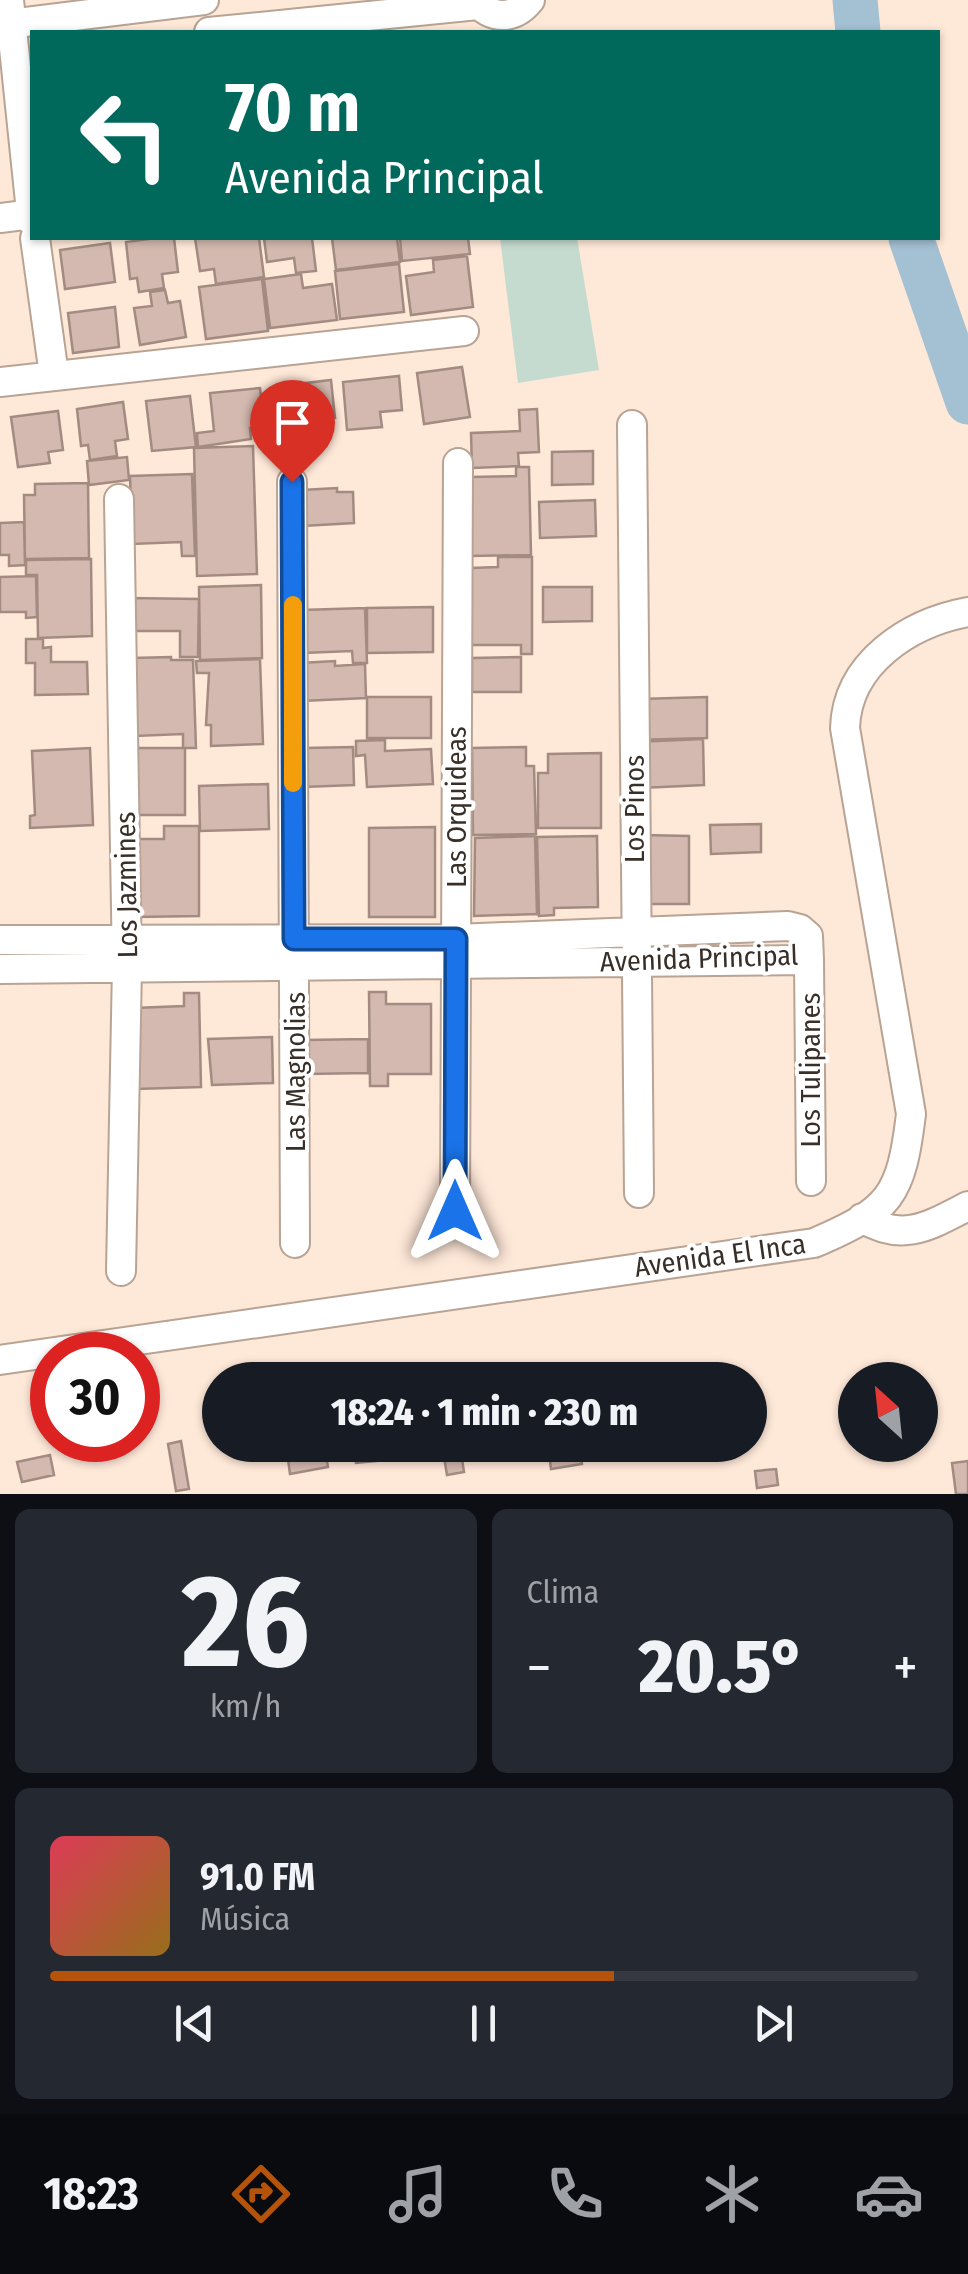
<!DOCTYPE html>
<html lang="es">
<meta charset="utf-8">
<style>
body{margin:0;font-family:"Fira Sans Condensed",sans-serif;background:#242831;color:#f1f3f6;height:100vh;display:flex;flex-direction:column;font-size:38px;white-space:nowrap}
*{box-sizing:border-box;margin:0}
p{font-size:32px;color:#9ea1a6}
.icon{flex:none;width:55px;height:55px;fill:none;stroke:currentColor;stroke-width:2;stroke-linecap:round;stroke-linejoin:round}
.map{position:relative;height:1494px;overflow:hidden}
.drawer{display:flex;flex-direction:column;gap:15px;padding:15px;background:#0d0f14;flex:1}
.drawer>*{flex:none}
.banner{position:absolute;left:30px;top:30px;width:910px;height:210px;border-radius:0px;box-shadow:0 2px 8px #0004;background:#00695c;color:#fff;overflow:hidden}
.needle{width:65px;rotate:333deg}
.tools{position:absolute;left:838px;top:1362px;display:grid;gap:20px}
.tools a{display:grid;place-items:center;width:100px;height:100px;border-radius:50%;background:#171b24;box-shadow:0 2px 8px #0004;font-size:50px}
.speed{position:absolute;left:30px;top:1332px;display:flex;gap:20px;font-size:50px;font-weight:700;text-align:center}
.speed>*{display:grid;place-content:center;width:130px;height:130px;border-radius:50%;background:#171b24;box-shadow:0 2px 8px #0004;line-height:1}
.speed .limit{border:15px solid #d22;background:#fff;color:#111}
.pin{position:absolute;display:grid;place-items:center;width:85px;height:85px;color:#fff;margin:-102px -42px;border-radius:50% 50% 50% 0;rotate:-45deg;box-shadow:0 0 10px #0007}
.pin .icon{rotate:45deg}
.me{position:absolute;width:110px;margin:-55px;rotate:0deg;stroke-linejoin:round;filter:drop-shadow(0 0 8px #0008)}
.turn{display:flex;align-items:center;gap:35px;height:210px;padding:0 30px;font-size:45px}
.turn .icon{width:130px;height:130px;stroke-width:2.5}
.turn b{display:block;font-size:70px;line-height:85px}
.big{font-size:75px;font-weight:800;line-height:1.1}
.drawer .card{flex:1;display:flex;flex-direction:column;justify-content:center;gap:15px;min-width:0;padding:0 35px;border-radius:15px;background:#242831}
.drawer .dial{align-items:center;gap:0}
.dial b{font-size:130px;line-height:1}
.song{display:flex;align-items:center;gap:30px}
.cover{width:120px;height:120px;border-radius:15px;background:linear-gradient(135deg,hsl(350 70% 55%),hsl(40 70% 35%))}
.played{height:10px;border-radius:5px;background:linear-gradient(90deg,#b45309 65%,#363941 65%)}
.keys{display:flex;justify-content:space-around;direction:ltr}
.heat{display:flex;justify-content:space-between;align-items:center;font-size:55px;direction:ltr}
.drawer .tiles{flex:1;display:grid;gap:15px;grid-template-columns:1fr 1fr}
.card:last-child{grid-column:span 2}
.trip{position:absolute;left:202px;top:1362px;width:565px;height:100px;border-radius:50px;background:#171b24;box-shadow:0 2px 8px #0004;font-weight:800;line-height:100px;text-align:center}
.tab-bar{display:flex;height:160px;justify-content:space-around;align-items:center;background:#090b0e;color:#9ea1a6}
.tab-bar .icon{width:70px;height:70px}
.tab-bar .active{color:#b45309}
.tab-bar b{font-size:45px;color:#f1f3f6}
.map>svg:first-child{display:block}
.green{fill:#c5dbd0}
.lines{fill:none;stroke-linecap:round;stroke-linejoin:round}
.river{stroke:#a4c0d3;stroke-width:45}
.building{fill:#d3b9af;stroke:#a38b82;stroke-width:2.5}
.minor-casing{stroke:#b8a394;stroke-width:32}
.minor{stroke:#fff;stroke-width:28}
.route-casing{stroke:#114b97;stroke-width:25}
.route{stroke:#1a73e8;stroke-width:18}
.slow{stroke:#f59e0b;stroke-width:18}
.labels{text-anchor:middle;stroke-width:8;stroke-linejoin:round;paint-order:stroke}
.street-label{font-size:28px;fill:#382f29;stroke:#fff}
</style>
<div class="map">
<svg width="968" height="1494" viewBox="0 0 968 1494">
<rect width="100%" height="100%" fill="#fee8d8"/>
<path class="green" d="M500 238H577L599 370 518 383Z"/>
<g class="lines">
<path class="river" d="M855 0 858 32
M911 238 968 402"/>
</g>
<path class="building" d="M156 238H174L178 272 162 274 164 288 139 292 137 278 130 279 126 242Z
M195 238H259L264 277 216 284 214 269 200 271Z
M264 238H312L316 271 296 273 294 258 267 262Z
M332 238H397L400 262 336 270Z
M400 238H468L470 254 402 261Z
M110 243 115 282 65 289 60 250Z
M467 256 473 307 411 315 406 276 434 272 433 260Z
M399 264 404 312 340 319 335 271Z
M301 274 303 288 332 284 337 320 270 328 264 279Z
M262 279 268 331 206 339 199 287Z
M165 290 168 303 180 301 186 337 140 345 134 308 152 306 150 292Z
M115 307 119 347 73 353 68 313Z
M462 367 470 417 424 424 417 373Z
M399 376 402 410 380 412 382 427 347 430 343 382Z
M331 380 335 418 283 423 280 386Z
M260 388 264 427 250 428 251 439 198 447 197 433 214 431 210 393Z
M190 396 196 447 152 451 146 401Z
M123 402 128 439 115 441 117 456 90 460 88 445 81 446 77 409Z
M537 409 539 452 518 453 519 466 472 468 471 433 520 431 519 410Z
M58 411 63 450 48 452 50 463 18 467 11 417Z
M253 446 257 574 197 576 194 448Z
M593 451V484L552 485V452Z
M127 457 129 480 89 485 87 461Z
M516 467H529L531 555 470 556 469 477 516 476Z
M192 474 195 556H182L181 542 132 544 130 476Z
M88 483 89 558 25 559 24 495H35V484Z
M337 488V492H353L354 523 303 526 302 490Z
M595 500 596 536 540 538 539 502Z
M24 522 25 565 9 566V555H0V523Z
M498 557H532V654H521V645H471V568L498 567Z
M91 559 92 636 38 638 37 575H26V560Z
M36 576 37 617 26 618V612H0V577Z
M261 585 262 658 200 660 199 587Z
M543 587H592V621L543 622Z
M128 598 199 599 198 657H180V631H128Z
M433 607V652L367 653V608Z
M365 608 367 663H353L352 651 303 653 302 610Z
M26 639H43V648L51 647V662H87L88 694 35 695V663H26Z
M171 657V660H193L196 748H183V734L135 736 132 658Z
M521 657V692H472V658Z
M260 659 263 744 211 746V725H206L209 673H197L196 661Z
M335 661V666L365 664 366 698 302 701 300 663Z
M367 697H431V738H367Z
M707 697V738L635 740 639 699Z
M703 739 704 785 641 788 635 742Z
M385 740V751L431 749 433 784 367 787 365 755 356 756V741Z
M353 747 354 785 304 787 305 748Z
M526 747V766H534L536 834 473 835 472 748Z
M90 748 93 825 30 828V816L35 815 32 751Z
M135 748H185V815H135Z
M601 753V828H538V773H548V754Z
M268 784 269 829 200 831 199 786Z
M761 824V852L711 854 710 825Z
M164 826H199V916L135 917V839H164Z
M435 827V917H369V828Z
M643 835 689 836V904H643Z
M535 836 537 914 474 916 475 838Z
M597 836 598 907 554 908V915L539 916 537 837Z
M369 992H386V1004H431V1074H388V1086H370Z
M184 993H199L201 1087 136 1089 134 1008 184 1006Z
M272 1037 273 1083 212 1085 208 1039Z
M368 1039V1073L306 1074 305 1040Z
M181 1441 189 1489 176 1491 168 1444Z
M286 1445H324L328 1467 290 1474Z
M355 1445H397L399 1459 356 1463Z
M442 1445H460L464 1472 447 1475Z
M548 1445H579L582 1464 551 1469Z
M50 1455 54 1475 22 1482 17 1462Z
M968 1461V1494H956L952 1463Z
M776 1469 778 1485 757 1488 755 1471Z"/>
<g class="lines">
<g class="minor-casing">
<path id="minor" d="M9 0 32 221
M475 0C491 20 514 20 530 0
M0 25 204 0
M209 32 478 5
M0 218 32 214
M35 238 54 375
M0 382 464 331
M632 425 639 1193
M292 482 295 1243
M119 499 127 967 121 1271
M0 940 455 939 788 926 800 929 808 936 809 960 811 1181
M0 969 809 960
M455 1211 458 463
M862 1218C903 1243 929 1226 968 1206
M0 1360 814 1243C891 1210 901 1196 911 1114L845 728C847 663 909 623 968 612"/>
</g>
<use href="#minor" class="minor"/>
</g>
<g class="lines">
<g class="route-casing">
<path id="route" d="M292 482 294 939H456L455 1211"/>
</g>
<use href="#route" class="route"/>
<path class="slow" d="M293 605V783"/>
</g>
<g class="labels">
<g class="street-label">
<text transform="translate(456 807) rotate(-90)" y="10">Las Orquideas</text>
<text transform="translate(634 809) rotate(-90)" y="10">Los Pinos</text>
<text transform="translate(126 885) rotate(-91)" y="10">Los Jazmines</text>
<text transform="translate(699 958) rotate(-2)" y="10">Avenida Principal</text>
<text transform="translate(810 1070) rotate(-90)" y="10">Los Tulipanes</text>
<text transform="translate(295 1072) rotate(-90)" y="10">Las Magnolias</text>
<text transform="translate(720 1255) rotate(-8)" y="10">Avenida El Inca</text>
</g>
</g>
</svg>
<div class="tools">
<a><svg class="needle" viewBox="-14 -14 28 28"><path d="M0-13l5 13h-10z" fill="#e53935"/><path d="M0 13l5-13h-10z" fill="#9ea1a6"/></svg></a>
</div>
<div class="speed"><div class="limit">30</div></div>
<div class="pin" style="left:292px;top:482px;background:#d93025"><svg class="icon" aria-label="arrive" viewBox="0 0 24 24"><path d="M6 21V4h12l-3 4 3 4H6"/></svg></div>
<svg class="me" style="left:455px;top:1211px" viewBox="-20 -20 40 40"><path d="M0-17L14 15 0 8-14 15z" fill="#1a73e8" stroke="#fff" stroke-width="4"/></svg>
<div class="trip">18:24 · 1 min · 230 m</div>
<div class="banner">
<div class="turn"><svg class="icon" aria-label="left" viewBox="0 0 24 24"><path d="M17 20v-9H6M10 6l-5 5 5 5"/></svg><div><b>70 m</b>Avenida Principal</div></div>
</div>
</div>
<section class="drawer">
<div class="tiles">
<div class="card dial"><b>26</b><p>km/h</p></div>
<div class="card"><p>Clima</p>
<div class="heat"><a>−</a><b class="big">20.5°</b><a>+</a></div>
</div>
<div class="card">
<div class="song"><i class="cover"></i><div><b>91.0 FM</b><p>Música</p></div></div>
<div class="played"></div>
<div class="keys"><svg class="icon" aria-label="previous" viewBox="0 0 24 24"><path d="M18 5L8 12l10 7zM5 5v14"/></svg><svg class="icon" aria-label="pause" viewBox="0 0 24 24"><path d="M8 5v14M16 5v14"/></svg><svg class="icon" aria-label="next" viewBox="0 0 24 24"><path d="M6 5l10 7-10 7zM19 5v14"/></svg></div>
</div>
</div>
</section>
<nav class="tab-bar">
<b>18:23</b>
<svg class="icon active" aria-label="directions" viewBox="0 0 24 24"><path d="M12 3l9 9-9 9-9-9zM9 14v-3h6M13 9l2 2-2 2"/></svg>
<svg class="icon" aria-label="music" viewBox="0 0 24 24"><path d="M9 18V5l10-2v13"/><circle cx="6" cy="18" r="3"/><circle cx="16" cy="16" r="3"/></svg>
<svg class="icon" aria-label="phone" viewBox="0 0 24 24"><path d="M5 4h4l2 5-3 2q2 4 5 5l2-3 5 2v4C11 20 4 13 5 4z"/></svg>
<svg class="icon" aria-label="climate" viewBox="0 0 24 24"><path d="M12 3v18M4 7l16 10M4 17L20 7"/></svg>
<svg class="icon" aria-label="car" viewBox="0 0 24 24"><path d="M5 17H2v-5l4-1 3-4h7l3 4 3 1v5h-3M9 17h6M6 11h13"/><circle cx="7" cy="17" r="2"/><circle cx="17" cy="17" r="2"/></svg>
</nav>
